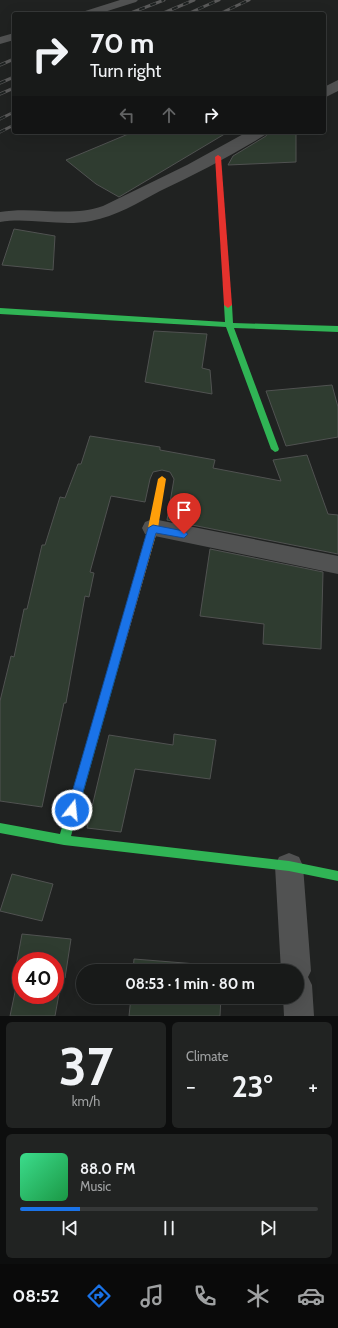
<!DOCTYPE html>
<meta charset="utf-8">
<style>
body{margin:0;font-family:Cabin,sans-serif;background:#212322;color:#f1f3f6;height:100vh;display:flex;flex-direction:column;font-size:15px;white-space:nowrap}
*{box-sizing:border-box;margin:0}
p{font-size:13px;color:#9fa1a2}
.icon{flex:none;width:22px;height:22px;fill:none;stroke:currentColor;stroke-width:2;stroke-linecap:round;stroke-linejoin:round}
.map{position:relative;height:1016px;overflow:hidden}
.side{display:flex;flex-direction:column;gap:6px;padding:6px;background:#0d0e0e;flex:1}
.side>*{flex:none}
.banner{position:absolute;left:12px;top:12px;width:314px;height:122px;border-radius:4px;box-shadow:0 4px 16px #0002,0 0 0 1px #363838;background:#181a19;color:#f1f3f6;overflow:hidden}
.speed{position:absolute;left:12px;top:952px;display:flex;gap:8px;font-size:20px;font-weight:700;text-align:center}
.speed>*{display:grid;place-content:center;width:52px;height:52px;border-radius:50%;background:#181a19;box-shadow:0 4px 16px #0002,0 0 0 1px #363838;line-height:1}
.speed .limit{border:6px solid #d22;background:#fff;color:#111}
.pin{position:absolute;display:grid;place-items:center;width:34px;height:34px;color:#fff;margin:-41px -17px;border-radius:50% 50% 50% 0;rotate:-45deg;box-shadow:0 0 4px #0007}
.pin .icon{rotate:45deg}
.me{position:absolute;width:44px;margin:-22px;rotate:16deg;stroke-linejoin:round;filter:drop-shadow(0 0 3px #0008)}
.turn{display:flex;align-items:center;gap:14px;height:84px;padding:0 12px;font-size:18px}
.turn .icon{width:52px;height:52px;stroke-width:2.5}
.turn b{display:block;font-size:28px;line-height:34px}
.lanes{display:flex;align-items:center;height:38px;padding:0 12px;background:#0003;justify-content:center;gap:20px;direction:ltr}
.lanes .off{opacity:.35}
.big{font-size:30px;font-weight:700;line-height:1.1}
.side .widget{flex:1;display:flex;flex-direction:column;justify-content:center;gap:6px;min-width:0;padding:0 14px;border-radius:6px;background:#212322}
.side .dial{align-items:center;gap:0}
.dial b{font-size:52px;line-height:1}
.song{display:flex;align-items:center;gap:12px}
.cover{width:48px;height:48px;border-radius:6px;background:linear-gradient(135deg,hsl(150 70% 55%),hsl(140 70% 35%))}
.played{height:4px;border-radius:2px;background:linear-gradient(90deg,#1a73e8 20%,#363838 20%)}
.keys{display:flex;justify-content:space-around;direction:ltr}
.heat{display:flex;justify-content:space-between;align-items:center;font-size:22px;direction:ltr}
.side .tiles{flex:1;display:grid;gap:6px;grid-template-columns:1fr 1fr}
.widget:last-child{grid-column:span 2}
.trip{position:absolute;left:76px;top:964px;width:228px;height:40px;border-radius:20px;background:#181a19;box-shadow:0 4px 16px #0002,0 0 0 1px #363838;font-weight:700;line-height:40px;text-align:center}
.tabs{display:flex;height:64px;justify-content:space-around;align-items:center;background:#0a0a0a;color:#9fa1a2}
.tabs .icon{width:28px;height:28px}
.tabs .active{color:#1a73e8}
.tabs b{font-size:18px;color:#f1f3f6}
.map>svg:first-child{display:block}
.building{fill:#2f3c30;stroke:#505251;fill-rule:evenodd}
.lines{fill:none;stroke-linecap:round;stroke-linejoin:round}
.lane{fill:#515252;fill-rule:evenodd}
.street{fill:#515252;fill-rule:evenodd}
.fast{fill:#30b455;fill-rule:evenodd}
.slow{fill:#ff9f0a;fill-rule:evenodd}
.jam{fill:#e5322d;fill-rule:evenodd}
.rail-casing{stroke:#5a5a5a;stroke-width:3}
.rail{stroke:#1f2322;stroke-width:2;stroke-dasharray:6;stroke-linecap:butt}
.route{fill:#1a73e8;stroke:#114b97}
</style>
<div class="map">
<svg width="338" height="1016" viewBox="0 0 338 1016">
<rect width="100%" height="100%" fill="#202221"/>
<path class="building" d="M133 132H228L119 197 96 184 66 160Z
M268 132H296V162L228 165 233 156 266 136Z
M14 229 55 236 53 270 2 265Z
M154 331 207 334 202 368 210 370 212 394 145 382Z
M332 385 338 407V437L286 446 266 391Z
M90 436 160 447V450L215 460 213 468 281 481 273 460 307 455 328 514 338 515V554L167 520 174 479 170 472 162 470 153 472 150 479 145 502 111 496 90 572 94 573 89 597 85 596 66 703H64L42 807 0 801V701L11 656 14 657 24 609H27L42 545H45L60 497 65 498 78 464H81Z
M210 549 323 572 321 649 263 644 264 624 200 616Z
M174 734 216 740 210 779 135 769 121 832 87 828 109 735 173 745Z
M12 874 53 884 42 921 0 911Z
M22 934 71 939 65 978 62 977 55 1016H10L19 973 15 972ZM21 961H55V995H21Z
M134 959 222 966V971H133Z
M131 997H221L220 1016H129Z"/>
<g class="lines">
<path class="lane" d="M120 0H138L136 2 98 14H80L82 12Z
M14 33V40L0 44V37Z"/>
<path class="street" d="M338 80V91L324 98V87Z
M247 132H267L265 135C231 156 196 174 160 191 138 203 116 216 91 221 60 227 30 217 0 222V212C35 206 69 218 103 206L187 165Z
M153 519 338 556V574L145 534 142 528 145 522Z
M289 853 299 857 303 866 311 971 308 977 312 985 314 1016H284L283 997H297V971H281L275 866 279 857Z"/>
<path class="fast" d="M228 302 232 305 233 323 338 326V332L234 328 279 449 278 451 275 452 271 449 226 327 0 314V308L225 322 224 305Z
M118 647 121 648 123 651 71 836 289 861 338 871V881L289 871 64 845 0 833V823L60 834 113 651 115 648Z"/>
<path class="slow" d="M162 476 166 479 158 528 123 651 121 654 118 655 115 654 113 651 148 528 158 479Z"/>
<path class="jam" d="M218 155 221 157 232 305 228 308 224 305 215 157Z"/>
<g class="rail-casing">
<path id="rail" d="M128 14 164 0
M161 14 194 0
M187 14 219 0
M219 14 249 0
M0 65 14 59
M0 83 14 77
M0 94 14 88
M0 119 14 112
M0 132 14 125"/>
</g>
<use href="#rail" class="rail"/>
</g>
<path class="route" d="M153 525 184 531 188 534 184 538 156 533 78 810 76 814 72 815 69 814 67 810 148 528Z"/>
</svg>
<div class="speed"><div class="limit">40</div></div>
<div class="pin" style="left:184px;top:534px;background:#d93025"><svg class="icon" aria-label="arrive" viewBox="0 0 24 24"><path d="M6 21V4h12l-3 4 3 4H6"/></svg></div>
<svg class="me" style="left:72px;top:810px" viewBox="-20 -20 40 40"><circle r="17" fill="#1a73e8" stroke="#fff" stroke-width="3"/><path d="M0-11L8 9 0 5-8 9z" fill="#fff"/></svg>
<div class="trip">08:53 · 1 min · 80 m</div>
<div class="banner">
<div class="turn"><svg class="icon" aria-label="right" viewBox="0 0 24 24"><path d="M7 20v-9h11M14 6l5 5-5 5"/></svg><div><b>70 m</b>Turn right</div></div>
<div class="lanes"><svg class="icon off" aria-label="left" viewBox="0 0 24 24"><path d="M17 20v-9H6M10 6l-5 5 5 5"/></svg><svg class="icon off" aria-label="ahead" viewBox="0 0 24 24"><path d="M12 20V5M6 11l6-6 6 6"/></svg><svg class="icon" aria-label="right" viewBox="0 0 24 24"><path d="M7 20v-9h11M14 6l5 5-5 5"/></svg></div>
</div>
</div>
<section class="side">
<div class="tiles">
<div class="widget dial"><b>37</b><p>km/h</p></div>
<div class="widget"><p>Climate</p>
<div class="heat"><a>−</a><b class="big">23°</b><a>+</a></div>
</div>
<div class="widget">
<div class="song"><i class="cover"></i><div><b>88.0 FM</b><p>Music</p></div></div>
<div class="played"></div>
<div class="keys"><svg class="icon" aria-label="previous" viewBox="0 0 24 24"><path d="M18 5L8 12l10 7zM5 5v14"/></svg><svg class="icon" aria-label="pause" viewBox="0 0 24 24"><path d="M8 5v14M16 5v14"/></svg><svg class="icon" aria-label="next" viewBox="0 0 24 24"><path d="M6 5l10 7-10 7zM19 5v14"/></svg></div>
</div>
</div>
</section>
<nav class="tabs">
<b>08:52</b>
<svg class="icon active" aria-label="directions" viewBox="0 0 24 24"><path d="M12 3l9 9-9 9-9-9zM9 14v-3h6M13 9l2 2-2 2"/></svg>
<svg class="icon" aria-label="music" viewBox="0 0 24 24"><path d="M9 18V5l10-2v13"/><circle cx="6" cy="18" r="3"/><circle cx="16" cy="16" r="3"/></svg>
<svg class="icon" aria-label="phone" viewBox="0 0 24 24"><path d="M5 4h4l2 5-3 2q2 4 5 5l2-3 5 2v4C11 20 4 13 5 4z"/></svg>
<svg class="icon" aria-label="climate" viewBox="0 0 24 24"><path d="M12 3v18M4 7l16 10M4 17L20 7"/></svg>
<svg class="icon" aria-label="car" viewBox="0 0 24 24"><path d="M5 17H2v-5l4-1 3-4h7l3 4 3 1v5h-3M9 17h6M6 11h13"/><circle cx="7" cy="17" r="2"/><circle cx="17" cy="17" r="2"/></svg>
</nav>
